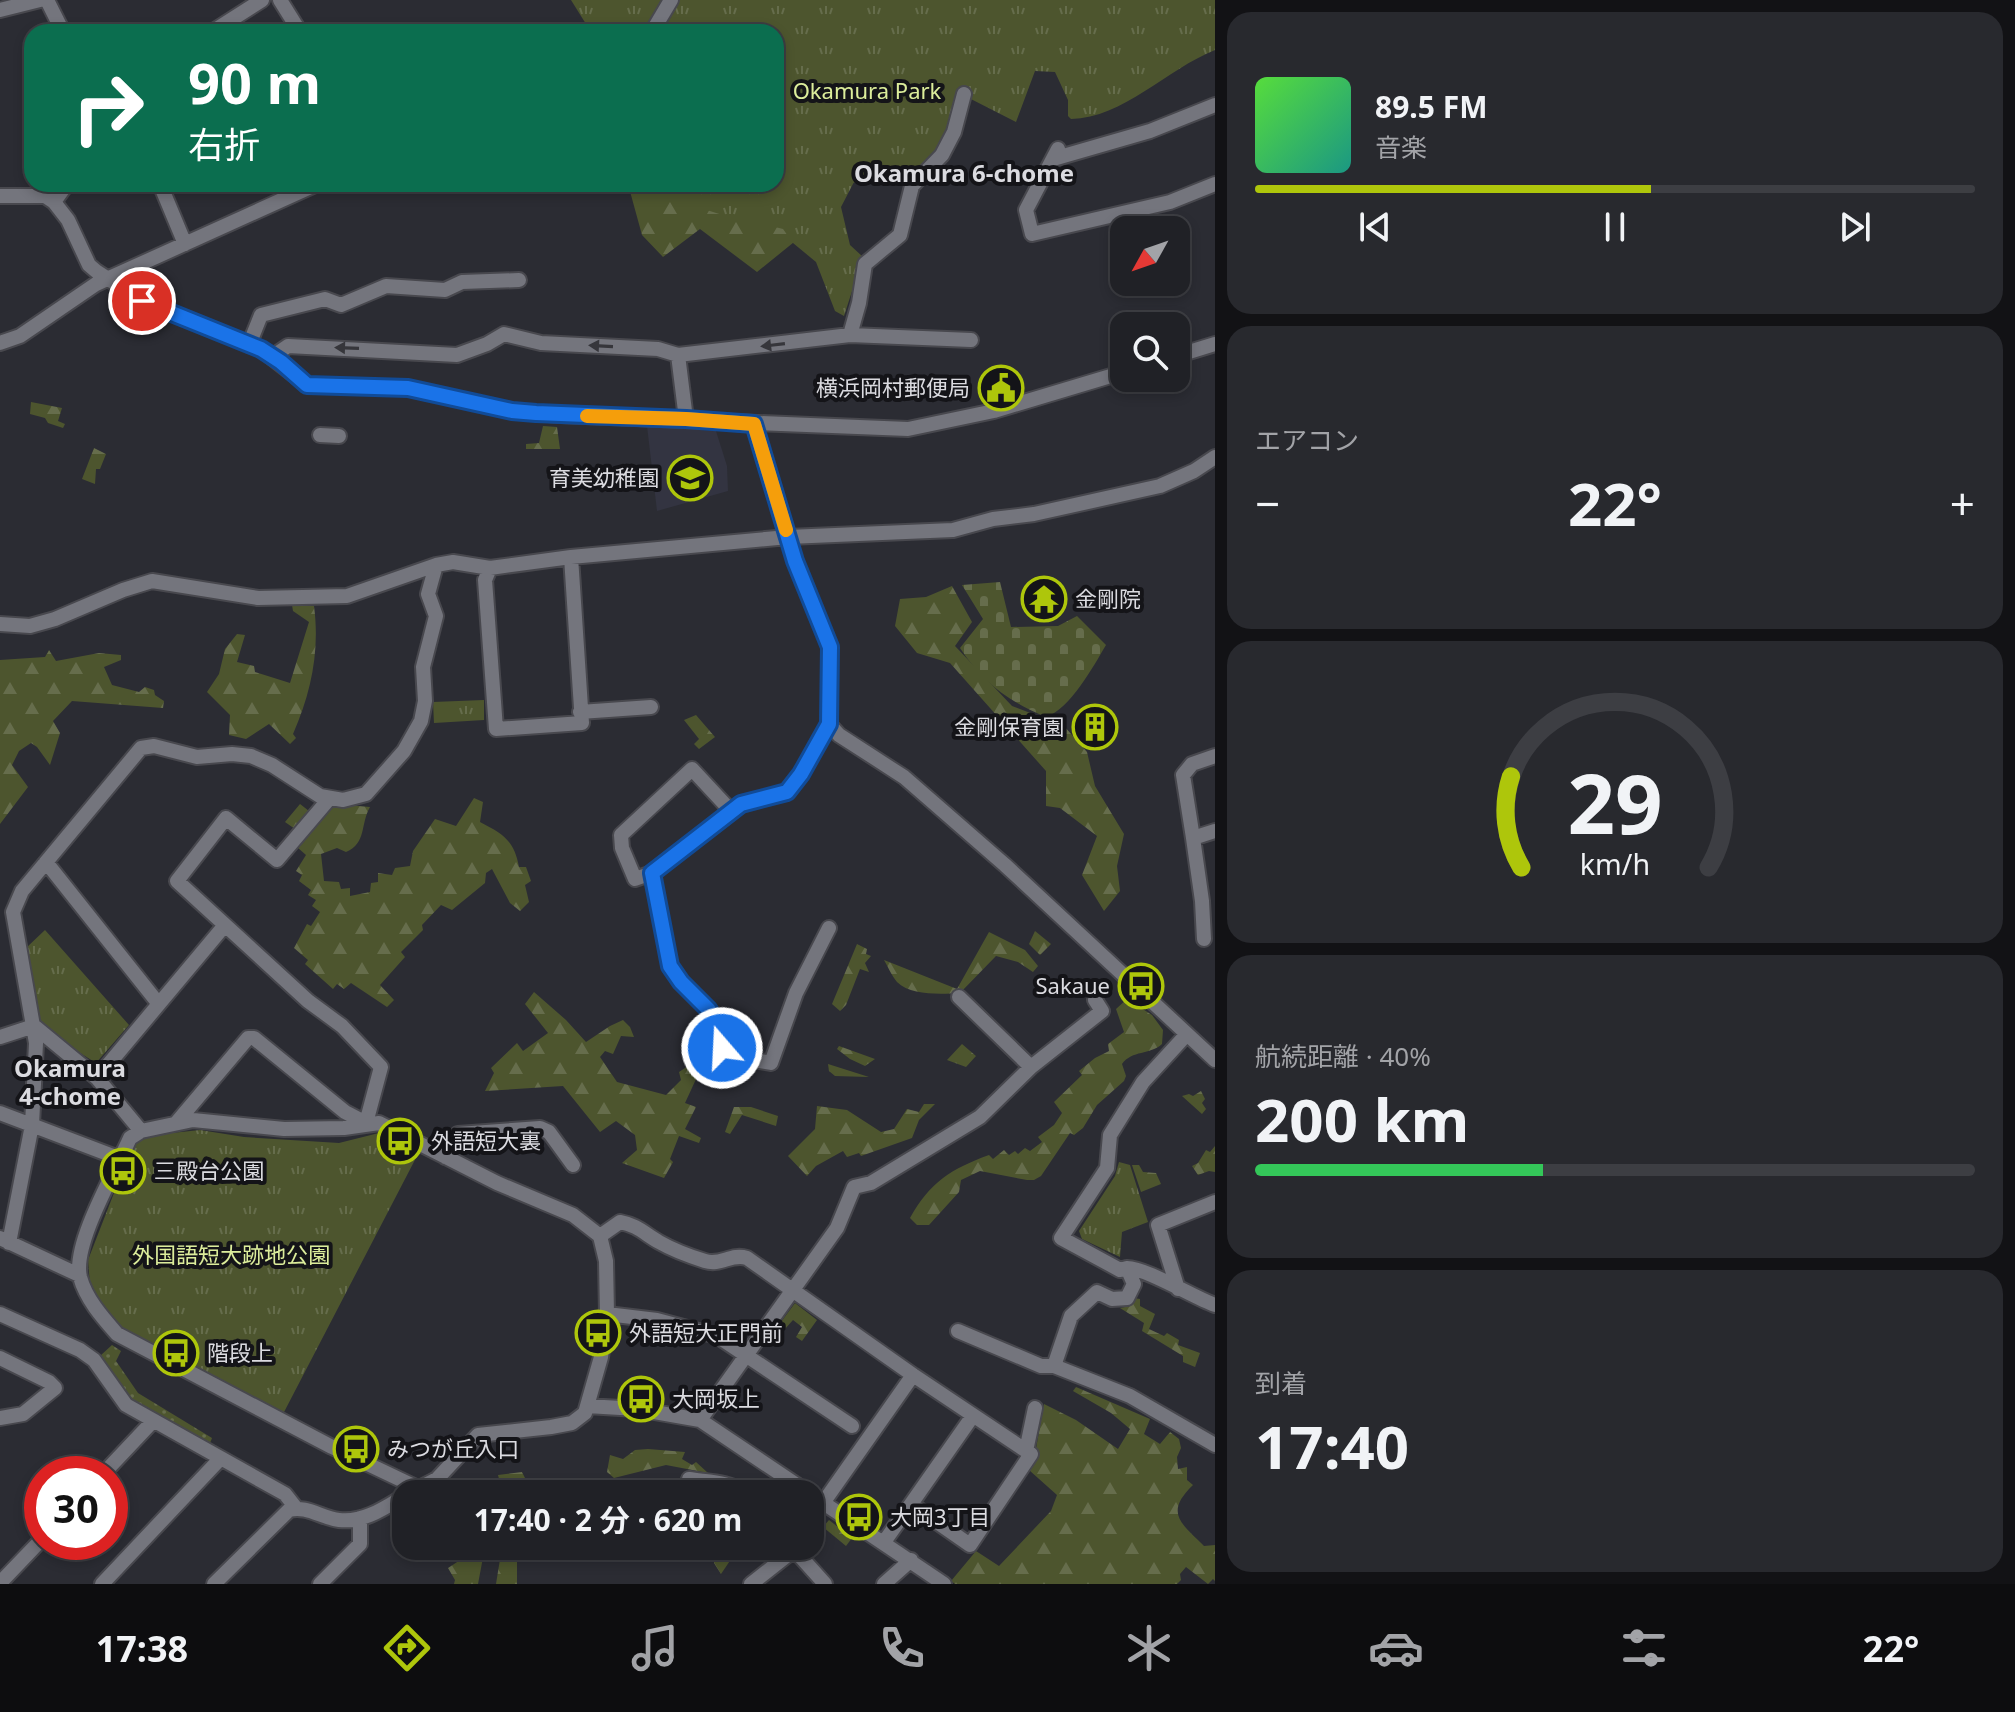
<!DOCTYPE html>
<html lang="ja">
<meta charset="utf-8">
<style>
body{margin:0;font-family:"Noto Sans","Noto Sans JP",sans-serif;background:#28292e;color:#f1f3f6;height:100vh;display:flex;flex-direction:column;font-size:30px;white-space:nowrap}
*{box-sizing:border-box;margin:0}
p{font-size:26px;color:#a2a3a7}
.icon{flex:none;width:44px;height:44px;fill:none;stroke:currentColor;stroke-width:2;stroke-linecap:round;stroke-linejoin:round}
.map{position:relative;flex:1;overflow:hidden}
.side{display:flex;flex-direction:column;gap:12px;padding:12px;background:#121215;width:800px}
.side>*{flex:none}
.hud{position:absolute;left:24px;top:24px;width:760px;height:168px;border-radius:24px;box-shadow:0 4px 12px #0003,0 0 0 2px #3d3e43;background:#0b6e4f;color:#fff;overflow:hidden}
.needle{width:52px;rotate:230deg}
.buttons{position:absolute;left:1110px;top:216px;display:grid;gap:16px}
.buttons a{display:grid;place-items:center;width:80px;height:80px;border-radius:16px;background:#202126;box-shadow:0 4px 12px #0003,0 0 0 2px #3d3e43;font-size:40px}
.speed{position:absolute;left:24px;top:1456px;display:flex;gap:16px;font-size:40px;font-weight:700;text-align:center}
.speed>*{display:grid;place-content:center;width:104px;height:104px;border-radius:50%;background:#202126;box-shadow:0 4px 12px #0003,0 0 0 2px #3d3e43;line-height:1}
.speed .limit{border:12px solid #d22;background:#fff;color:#111}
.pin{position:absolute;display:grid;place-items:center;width:68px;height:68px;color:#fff;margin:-34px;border:4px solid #fff;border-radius:50%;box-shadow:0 2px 8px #0007}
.me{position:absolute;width:88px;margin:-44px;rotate:341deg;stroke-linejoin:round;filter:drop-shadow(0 0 6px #0008)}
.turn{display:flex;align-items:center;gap:28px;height:168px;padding:0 32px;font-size:36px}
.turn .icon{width:104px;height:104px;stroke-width:2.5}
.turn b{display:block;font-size:56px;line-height:68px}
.big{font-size:60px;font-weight:700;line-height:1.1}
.side .card{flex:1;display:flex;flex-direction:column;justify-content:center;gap:12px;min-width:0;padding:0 28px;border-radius:24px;background:#28292e}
.side .dial{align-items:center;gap:0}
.dial svg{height:208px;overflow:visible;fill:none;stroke:#3d3e43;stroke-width:7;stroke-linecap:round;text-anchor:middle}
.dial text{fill:#f1f3f6;stroke:none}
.song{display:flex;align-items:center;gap:24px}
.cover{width:96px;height:96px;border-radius:12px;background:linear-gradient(135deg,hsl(110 70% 55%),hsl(170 70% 35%))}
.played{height:8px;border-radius:4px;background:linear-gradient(90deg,#aec60b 55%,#3d3e43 55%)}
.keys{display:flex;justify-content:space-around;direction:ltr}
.heat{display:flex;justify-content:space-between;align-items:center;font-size:44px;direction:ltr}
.charge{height:12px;border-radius:6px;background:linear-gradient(90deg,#34c759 40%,#3d3e43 0)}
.trip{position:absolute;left:392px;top:1480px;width:432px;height:80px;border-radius:24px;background:#202126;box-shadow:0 4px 12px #0003,0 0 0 2px #3d3e43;font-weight:700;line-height:80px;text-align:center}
.tab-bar{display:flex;height:128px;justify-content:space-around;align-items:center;background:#0d0d0f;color:#a2a3a7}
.tab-bar .icon{width:56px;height:56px}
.tab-bar .active{color:#aec60b}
.tab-bar b{font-size:36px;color:#f1f3f6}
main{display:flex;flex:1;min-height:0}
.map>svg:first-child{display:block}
.built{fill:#333441}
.grass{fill:url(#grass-dots)}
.forest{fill:url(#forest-firs)}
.cemetery{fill:url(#cemetery-stones)}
.park{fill:url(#park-tufts)}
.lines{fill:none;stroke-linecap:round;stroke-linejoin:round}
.minor-casing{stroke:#48484e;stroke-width:18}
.minor{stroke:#74757d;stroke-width:14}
.oneway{fill:#36363b}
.route-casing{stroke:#114b97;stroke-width:20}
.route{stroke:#1a73e8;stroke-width:14}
.slow{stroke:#f59e0b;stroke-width:14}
.labels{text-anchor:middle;stroke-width:8;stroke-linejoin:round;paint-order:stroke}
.park-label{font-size:22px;fill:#dced9b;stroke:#141418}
.poi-label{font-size:22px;fill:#dbdbe0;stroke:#141418;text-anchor:start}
.neighbourhood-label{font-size:24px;font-weight:bold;fill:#dbdbe0;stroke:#141418}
</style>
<main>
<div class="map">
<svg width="1215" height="1584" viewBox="0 0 1215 1584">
<defs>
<pattern id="grass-dots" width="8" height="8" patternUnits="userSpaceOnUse" patternTransform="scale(2)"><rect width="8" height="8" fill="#4d552e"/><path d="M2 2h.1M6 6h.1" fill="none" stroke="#666d4c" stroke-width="1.8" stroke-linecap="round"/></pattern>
<pattern id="forest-firs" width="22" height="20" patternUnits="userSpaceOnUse" patternTransform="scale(2)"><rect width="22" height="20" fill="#4d552e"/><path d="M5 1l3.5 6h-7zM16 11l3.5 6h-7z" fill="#666d4c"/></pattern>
<pattern id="cemetery-stones" width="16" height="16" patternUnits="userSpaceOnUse" patternTransform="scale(2)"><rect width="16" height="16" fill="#4d552e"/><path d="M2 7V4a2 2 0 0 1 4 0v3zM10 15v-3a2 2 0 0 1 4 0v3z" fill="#666d4c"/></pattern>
<pattern id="park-tufts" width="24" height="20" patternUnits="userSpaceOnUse" patternTransform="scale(2)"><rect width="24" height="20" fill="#4d552e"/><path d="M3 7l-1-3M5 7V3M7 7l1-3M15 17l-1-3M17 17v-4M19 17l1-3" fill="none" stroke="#666d4c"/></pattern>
</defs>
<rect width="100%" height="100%" fill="#2b2c33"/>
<path class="built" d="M647 426 716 431 727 466 728 491 657 511Z"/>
<path class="grass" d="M112 1345 121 1351 116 1361 138 1393 212 1438 209 1446 129 1400 100 1356Z"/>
<path class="forest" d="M916 178 835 184 804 234 757 272 700 229 663 257 642 235 628 184H776Z
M31 402 62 408 58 421 65 424 63 428 48 423 45 418 30 414Z
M543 426 557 427 560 449H526V444L539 443Z
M94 448 106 454 100 469H96L95 484 82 479Z
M952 586 972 622 955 646 1012 706 1064 726 1087 752 1095 786 1124 834 1117 866 1120 891 1104 911 1082 875 1097 836 1060 808 1046 806V771L950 663 917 653 895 626 900 599 926 597Z
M292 605 314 606C320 651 311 693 293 734L296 738 290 744 269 724 246 739 229 735 230 715 207 692 219 674 225 649 237 634 245 635 237 662 254 666 255 672 290 683 309 622 293 611Z
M49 650 56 661 99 653 121 655V660L104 667 112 685 139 692 145 687 154 690 155 695 164 701 163 708 72 701 53 721 60 733 50 765 37 747 31 743 19 751 12 765 28 787 0 824V660L45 657Z
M696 715 715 737 699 749 694 744 699 739 684 720Z
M474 798 483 802 480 822C503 834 514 840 519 867H526L531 881 525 885 529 902 520 911 510 903 492 869 486 873 485 883 452 910 441 905 422 925 423 930 401 952 405 957 380 985 394 1000 387 1007 351 983 344 989 337 984 333 989 305 964 308 960 294 948 307 924 311 926 320 912 312 906 316 900 308 895 311 890 299 881 302 875 296 871 306 855 297 847 327 808 347 805 370 807C360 824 367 843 346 852L337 848 321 854 324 881 339 882 341 889 350 888V896L370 892 371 883 378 882V873L392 875 395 868 410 866 413 851 435 819 456 826Z
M300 804 309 811 295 829 285 822Z
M1035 931 1051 944 1040 955 1029 944Z
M989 932 1025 950 1038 966 1033 972 1018 962 996 956 960 993C942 994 911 996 897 982 892 976 888 967 884 960L957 989Z
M857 944 867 949 866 954 871 956 865 963 869 972 860 969 846 1005 840 1011 832 1004Z
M534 992 566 1020 586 1042 610 1026 623 1020 630 1027 634 1037 621 1036 613 1054 605 1051 600 1057 617 1082 666 1095 681 1080 679 1072 688 1066 697 1077 685 1103 696 1107 685 1129 701 1138 699 1143 679 1136 670 1159 673 1162 664 1178 622 1163 637 1150 635 1135 616 1121 600 1132 563 1086 485 1091 494 1073 491 1068 517 1043 523 1051 548 1033 525 1004Z
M1127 999 1152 1015 1163 1030 1162 1044C1150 1055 1132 1050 1122 1064L1126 1076 1124 1081 1097 1105 1083 1128 1074 1135 1070 1133 1041 1176 1034 1180H1027L980 1171 961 1180 959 1192 929 1225H917L910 1218C930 1182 951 1169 989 1155L993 1159 1004 1150 1009 1155 1015 1151 1018 1154 1025 1148 1030 1151 1042 1142 1038 1137 1054 1125 1062 1113 1054 1102 1082 1075 1079 1071 1095 1058 1109 1051 1108 1044 1124 1032 1116 1009Z
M962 1044 976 1056 966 1067 947 1060Z
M839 1046 875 1059 865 1066 850 1059 837 1049Z
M828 1064 869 1077 835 1076 829 1071Z
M1201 1091 1205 1099 1202 1103 1206 1109 1202 1114 1182 1096 1189 1094 1193 1096Z
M924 1104H935L919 1120 912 1138 861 1156 859 1153 847 1157 843 1151 816 1166 807 1176 788 1156 815 1129 817 1106 847 1110 881 1132 894 1129 907 1109 919 1112Z
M734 1107H751L778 1116 776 1126 742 1115 730 1134 725 1132Z
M1215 1146V1172L1209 1171 1198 1175 1192 1166 1198 1163 1206 1150 1210 1152Z
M1132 1165H1139L1143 1172 1156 1173 1161 1184 1141 1192Z
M1134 1298 1140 1299V1306L1155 1314 1149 1329 1164 1336 1167 1333 1179 1340 1178 1345 1200 1353 1195 1367 1183 1362V1356L1142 1331 1144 1323 1120 1308 1130 1306Z
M795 1303 817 1320 802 1341 796 1337 802 1327 793 1320 784 1330 778 1326Z
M1076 1387 1150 1419 1144 1434 1160 1444 1170 1432 1179 1439 1181 1448 1177 1457 1178 1469 1187 1467V1480L1193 1485C1164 1513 1181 1523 1204 1546L1215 1545V1581L1213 1579 1208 1584 1186 1567 1180 1574 1181 1580 1177 1584H955L951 1581 976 1551 999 1566 1051 1511 1057 1495 1029 1470 1035 1454 1044 1404 1076 1420 1118 1449 1130 1429 1111 1413 1073 1391Z
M648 1449 685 1452 682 1459 692 1465 696 1462 708 1473 666 1465 614 1478 607 1472 610 1455 623 1459 635 1450Z
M522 1472 528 1484 537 1480 544 1494H503L498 1475Z
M829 1520 852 1538 846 1546 823 1527Z
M470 1546H549L548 1551 517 1552V1584H496L501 1553 484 1552 478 1584H454L455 1580 448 1568 474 1551Z
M714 1546H740L721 1574 714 1563Z"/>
<path class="cemetery" d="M1000 582 1011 627 1058 626 1077 616 1106 645C1093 667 1070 709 1046 717 1008 701 983 683 960 648L983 619 962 585Z"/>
<path class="park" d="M571 0H1215V50C1167 69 1123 118 1071 119L1068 116V100L1055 72 1035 71 1016 122 965 96 945 143 916 178 854 182 841 207 850 245 863 257 844 316 835 311 816 262 793 243 783 229C746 220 688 212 661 184H776V32H591Z
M484 700V720L434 723 433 702Z
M45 930 129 1025 96 1063 58 1039 40 1022 25 949Z
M200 1130 244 1137 339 1143 379 1133 418 1154 283 1414 123 1332 102 1308 90 1285 88 1260 133 1144 153 1135Z
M1119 1162 1130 1165 1148 1222 1122 1232 1120 1257 1082 1239 1079 1231 1115 1176Z"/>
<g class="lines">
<g class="minor-casing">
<path id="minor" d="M47 0 63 32
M280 0 300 32
M0 10 40 0
M212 32 262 0
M652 32 671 0
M1058 149 1026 210 1032 234 1170 202 1215 184
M1053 159 1150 131 1215 105
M160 184 185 244
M0 196H45L54 202 68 220 89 265 96 271 142 301 261 349 307 385 408 388 512 411 560 415 908 429 994 411 1124 372
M54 202 67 184
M850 335 859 303 865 264 900 235 912 186 942 155 954 132 964 94
M0 343 20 336 96 284 317 184
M249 345 261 315 325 299 341 305 386 286 445 290 462 282 519 280
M678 355 686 419
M1176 356 1215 344
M272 357 288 346 457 355 487 344 504 334 541 343 658 349 678 355 850 335 971 340
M754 424 795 561 830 647 829 724 839 735 904 777 1005 865 1215 1060
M320 435 339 436
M490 568 485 580 496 729 582 723 571 557
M0 624 30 626 55 619 123 590 152 581 258 598 347 596 436 565 453 562 490 568 571 557 788 537 953 530 993 519 1034 514 1160 486 1194 471 1215 457
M580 712 651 707
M1215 756 1192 764 1183 775 1193 838 1215 831
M731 811 692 769 621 835 622 848 635 879 652 873 741 804 787 792 801 774 829 724
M1193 838 1202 901 1204 939
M46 862 158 1003
M652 873 670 966 681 982 709 1010C710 1018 710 1029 712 1036 720 1058 752 1059 771 1063L796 993 829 928
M34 1026 97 1078 141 1131
M0 1037 34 1026
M1031 1067 1102 1011 1095 1000
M97 1078 225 925
M0 1113 121 1159
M177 1122 248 1038H254L345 1112 366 1123 381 1067 342 1026 308 1001 177 881 226 818 277 860 329 799
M445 1157 458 1134 540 1128 549 1132 573 1165
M600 1236 620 1222C637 1225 645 1234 659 1242 673 1250 689 1256 705 1261 721 1266 731 1253 747 1258L913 1375
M0 1238 79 1275
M9 1243 32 1125 36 1043 13 912 22 891 141 748 154 746 197 757 232 754 251 756 272 765 320 796 343 800 366 794 404 751 421 721 425 701 423 667 436 616 428 594 436 565
M1127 1268C1146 1268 1193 1297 1215 1305
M1178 1289 1158 1225 1215 1202
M0 1314 80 1350 94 1360 126 1405 285 1494 296 1508
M607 1314 657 1320 717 1336 852 1426
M958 1331 1041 1366H1054L1130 1396 1215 1445
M0 1358 49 1382 55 1388 23 1414 0 1418
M1054 1366 1071 1316 1097 1292 1112 1299 1127 1298 1134 1284 1127 1268 1120 1270 1061 1238 1107 1168 1110 1135 1143 1082 1187 1034
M587 1406 637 1409 700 1420 944 1584
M700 1420 837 1228 854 1187 871 1183 980 1117 1031 1067 959 997
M1026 1451 1035 1408
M103 1474 153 1421
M689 1479C708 1482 730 1481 745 1494
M408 1494 437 1479 478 1435 551 1427 572 1423 585 1413 601 1357 607 1314 606 1261 600 1236 573 1215 497 1183 379 1123 344 1128 284 1129 193 1120 141 1131 130 1138C116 1170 72 1244 80 1277 86 1299 102 1317 117 1334L332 1447 418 1488
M823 1503 913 1375 1031 1454 970 1545 911 1504 972 1417
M884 1542 911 1504
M791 1546 825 1584
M0 1583 42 1539
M102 1584 220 1459
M214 1584 289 1510C306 1505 322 1518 339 1520 364 1523 386 1507 406 1495
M320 1584 360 1544V1518
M751 1584 794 1550
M884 1584 911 1560"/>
</g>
<use href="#minor" class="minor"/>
</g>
<defs><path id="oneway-solid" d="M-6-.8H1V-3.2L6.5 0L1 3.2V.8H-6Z" transform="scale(2)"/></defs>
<g class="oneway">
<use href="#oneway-solid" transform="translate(773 345) rotate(173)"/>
<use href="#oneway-solid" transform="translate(601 346) rotate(-177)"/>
<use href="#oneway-solid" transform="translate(347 348) rotate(-178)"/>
</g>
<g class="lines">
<g class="route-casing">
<path id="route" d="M142 301 261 349 281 362 307 385 408 388 512 411 536 413 686 419 754 424 795 561 830 647 829 724 801 774 787 792 741 804 652 873 670 966 681 982 709 1010 711 1033 722 1048"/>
</g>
<use href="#route" class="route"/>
<path class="slow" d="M587 416 686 419 754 424 786 530"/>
</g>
<defs>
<g id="civic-ring" transform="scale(2.3)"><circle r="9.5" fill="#141418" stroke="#aec60b" stroke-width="1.5"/><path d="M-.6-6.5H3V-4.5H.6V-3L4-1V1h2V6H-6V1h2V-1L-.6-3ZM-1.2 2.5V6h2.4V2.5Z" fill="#aec60b"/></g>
<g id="school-ring" transform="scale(2.3)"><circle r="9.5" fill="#141418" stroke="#aec60b" stroke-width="1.5"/><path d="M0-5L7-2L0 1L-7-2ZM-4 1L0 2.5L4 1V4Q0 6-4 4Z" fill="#aec60b"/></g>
<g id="temple-ring" transform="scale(2.3)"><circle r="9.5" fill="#141418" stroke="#aec60b" stroke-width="1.5"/><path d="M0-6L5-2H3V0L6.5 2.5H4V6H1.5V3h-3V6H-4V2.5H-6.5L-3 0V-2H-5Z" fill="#aec60b"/></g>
<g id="building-ring" transform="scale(2.3)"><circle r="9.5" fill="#141418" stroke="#aec60b" stroke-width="1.5"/><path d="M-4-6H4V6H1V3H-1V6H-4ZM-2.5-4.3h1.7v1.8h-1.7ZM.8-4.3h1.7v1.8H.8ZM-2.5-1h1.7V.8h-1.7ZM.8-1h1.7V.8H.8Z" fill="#aec60b"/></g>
<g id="bus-ring" transform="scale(2.3)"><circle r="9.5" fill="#141418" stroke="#aec60b" stroke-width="1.5"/><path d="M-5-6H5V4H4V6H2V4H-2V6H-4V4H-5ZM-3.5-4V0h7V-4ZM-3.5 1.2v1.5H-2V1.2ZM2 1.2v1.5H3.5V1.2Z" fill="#aec60b"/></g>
</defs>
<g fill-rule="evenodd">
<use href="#civic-ring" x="1001" y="388"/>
<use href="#school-ring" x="690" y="478"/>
<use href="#temple-ring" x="1044" y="599"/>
<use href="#building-ring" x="1095" y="727"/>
<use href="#bus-ring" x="1141" y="986"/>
<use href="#bus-ring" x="400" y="1141"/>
<use href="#bus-ring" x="123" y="1171"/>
<use href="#bus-ring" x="598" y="1333"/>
<use href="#bus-ring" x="176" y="1353"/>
<use href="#bus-ring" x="641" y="1399"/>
<use href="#bus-ring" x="356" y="1449"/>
<use href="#bus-ring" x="859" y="1517"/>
</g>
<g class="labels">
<g class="park-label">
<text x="867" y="99">Okamura Park</text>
<text x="231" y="1263">外国語短大跡地公園</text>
</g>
<g class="poi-label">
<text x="970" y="396" text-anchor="end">横浜岡村郵便局</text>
<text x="659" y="486" text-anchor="end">育美幼稚園</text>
<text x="1075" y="607">金剛院</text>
<text x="1064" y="735" text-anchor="end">金剛保育園</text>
<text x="1110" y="994" text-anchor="end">Sakaue</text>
<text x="431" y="1149">外語短大裏</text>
<text x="154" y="1179">三殿台公園</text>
<text x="629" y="1341">外語短大正門前</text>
<text x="207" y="1361">階段上</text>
<text x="672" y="1407">大岡坂上</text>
<text x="387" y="1457">みつが丘入口</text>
<text x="890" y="1525">大岡3丁目</text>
</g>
<g class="neighbourhood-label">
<text x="964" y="182">Okamura 6-chome</text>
<text x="70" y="1077">Okamura<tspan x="70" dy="28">4-chome</tspan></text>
</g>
</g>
</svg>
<div class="buttons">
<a><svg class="needle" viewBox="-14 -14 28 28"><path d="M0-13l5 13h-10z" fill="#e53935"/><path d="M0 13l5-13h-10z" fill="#a2a3a7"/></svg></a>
<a><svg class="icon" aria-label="search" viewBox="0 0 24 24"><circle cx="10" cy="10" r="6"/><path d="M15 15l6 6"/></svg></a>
</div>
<div class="speed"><div class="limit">30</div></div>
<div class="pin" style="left:142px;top:301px;background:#d93025"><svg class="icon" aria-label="arrive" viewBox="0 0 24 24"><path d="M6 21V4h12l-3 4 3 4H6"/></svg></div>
<svg class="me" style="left:722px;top:1048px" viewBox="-20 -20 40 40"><circle r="17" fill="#1a73e8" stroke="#fff" stroke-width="3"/><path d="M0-11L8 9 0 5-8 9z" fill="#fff"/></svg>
<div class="trip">17:40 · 2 分 · 620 m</div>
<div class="hud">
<div class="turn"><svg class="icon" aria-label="right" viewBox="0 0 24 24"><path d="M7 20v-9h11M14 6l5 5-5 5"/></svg><div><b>90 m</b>右折</div></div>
</div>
</div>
<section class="side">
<div class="card">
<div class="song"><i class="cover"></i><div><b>89.5 FM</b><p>音楽</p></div></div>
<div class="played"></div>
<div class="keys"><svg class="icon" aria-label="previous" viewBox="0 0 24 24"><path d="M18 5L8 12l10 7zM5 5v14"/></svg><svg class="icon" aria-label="pause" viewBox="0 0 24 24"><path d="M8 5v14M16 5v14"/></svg><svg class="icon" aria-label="next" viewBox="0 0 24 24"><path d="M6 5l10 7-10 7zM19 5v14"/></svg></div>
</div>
<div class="card"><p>エアコン</p>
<div class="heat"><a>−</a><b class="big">22°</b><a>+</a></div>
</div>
<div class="card dial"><svg viewBox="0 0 100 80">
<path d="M14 69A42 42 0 1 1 86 69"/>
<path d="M14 69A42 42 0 0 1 10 34" stroke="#aec60b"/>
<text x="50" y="56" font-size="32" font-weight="700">29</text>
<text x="50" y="72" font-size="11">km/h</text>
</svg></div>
<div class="card"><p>航続距離 · 40%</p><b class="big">200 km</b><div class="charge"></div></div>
<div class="card"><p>到着</p><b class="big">17:40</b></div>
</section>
</main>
<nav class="tab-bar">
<b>17:38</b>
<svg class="icon active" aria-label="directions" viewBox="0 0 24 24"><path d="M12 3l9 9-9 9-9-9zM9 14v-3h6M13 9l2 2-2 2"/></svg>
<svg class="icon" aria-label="music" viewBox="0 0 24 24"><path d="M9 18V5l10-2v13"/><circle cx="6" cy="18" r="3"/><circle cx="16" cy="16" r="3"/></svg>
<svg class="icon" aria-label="phone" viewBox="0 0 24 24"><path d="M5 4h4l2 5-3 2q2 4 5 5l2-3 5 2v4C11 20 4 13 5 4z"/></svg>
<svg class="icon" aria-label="climate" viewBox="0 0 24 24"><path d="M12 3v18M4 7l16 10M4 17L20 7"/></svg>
<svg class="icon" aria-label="car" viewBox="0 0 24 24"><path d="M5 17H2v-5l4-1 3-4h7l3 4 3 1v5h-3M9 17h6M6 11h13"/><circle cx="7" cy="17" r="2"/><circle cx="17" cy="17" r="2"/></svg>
<svg class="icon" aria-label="filters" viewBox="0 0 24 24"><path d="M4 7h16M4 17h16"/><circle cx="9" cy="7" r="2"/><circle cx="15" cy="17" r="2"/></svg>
<b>22°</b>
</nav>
